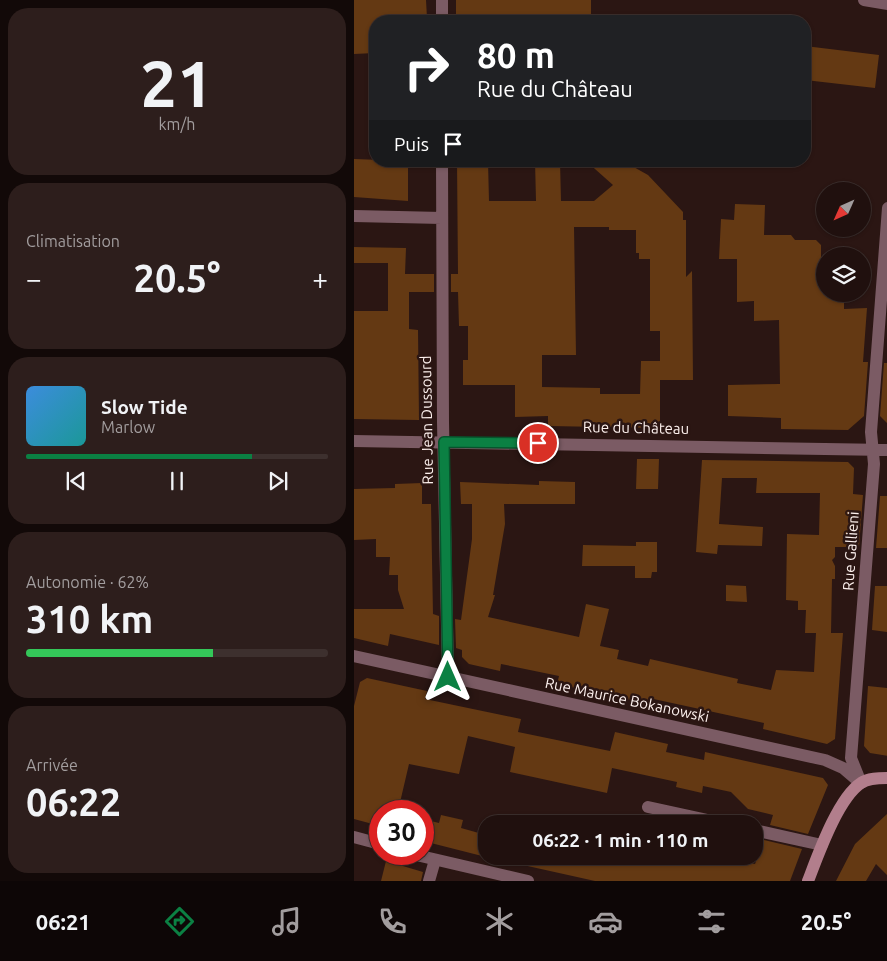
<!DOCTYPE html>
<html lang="fr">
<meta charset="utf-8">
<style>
body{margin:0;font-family:Ubuntu,sans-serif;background:#2d1e1c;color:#f1f3f6;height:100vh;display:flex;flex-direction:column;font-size:19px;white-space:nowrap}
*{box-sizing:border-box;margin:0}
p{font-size:16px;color:#a29d9e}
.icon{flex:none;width:28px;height:28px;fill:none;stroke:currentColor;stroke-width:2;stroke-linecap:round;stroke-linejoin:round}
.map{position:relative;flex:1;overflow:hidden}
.details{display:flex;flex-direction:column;gap:8px;padding:8px;background:#120908;width:354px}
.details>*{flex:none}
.banner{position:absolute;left:15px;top:15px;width:442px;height:152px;border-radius:20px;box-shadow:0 1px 4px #0004,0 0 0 1px #3d302e;background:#202124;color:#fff;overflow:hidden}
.needle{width:32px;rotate:225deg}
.buttons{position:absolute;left:462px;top:182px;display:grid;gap:10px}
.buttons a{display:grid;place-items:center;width:55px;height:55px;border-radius:50%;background:#20100e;box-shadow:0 1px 4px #0004,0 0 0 1px #3d302e;font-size:25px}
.speed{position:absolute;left:15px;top:800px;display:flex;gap:10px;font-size:25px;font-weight:700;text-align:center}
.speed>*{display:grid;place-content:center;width:65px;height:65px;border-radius:50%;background:#20100e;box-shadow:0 1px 4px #0004,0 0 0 1px #3d302e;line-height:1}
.speed .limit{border:8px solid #d22;background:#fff;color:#111}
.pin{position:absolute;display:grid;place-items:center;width:42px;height:42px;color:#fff;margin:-21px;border:2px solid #fff;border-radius:50%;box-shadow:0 1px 5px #0007}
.me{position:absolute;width:55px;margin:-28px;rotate:0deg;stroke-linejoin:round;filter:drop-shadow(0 0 4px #0008)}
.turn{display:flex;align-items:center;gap:18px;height:105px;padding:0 25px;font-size:22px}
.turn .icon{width:65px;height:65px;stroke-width:2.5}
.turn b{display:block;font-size:35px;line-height:42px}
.then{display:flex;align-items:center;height:48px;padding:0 25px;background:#0003;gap:10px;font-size:19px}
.big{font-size:38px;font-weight:600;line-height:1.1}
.details .widget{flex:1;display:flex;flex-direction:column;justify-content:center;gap:8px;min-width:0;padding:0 18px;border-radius:20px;background:#2d1e1c}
.details .dial{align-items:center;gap:0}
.dial b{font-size:65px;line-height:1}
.song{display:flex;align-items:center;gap:15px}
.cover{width:60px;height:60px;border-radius:8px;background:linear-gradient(135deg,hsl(210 70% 55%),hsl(180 70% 35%))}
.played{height:5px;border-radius:2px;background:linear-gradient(90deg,#0b8043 75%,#3d302e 75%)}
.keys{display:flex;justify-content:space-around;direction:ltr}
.heat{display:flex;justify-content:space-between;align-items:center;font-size:28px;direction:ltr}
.charge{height:8px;border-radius:4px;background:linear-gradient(90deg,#34c759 62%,#3d302e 0)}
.trip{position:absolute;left:124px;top:815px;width:285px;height:50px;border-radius:20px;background:#20100e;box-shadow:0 1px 4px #0004,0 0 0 1px #3d302e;font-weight:600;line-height:50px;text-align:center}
.dock{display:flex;height:80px;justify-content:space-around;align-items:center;background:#0d0606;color:#a29d9e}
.dock .icon{width:35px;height:35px}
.dock .on{color:#0b8043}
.dock b{font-size:22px;color:#f1f3f6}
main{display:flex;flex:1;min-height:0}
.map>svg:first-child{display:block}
.building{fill:#643913;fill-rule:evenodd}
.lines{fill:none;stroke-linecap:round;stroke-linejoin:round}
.street{stroke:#7b5b64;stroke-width:12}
.secondary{stroke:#b27e8c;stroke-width:12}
.route-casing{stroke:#07532c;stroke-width:12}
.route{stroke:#0b8043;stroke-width:9}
.labels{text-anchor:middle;stroke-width:5;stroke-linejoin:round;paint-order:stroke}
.street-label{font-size:15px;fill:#fdf1ee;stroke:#2b1613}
</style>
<main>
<section class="details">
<div class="widget dial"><b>21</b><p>km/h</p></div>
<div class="widget"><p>Climatisation</p>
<div class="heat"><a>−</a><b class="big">20.5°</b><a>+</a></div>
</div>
<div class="widget">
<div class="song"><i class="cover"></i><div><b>Slow Tide</b><p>Marlow</p></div></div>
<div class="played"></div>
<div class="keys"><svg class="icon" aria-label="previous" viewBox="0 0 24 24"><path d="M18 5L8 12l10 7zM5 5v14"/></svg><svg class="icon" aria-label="pause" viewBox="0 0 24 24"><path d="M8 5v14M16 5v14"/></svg><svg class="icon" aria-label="next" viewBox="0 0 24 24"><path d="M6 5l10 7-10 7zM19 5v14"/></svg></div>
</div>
<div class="widget"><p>Autonomie · 62%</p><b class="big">310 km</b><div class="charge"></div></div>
<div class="widget"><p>Arrivée</p><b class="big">06:22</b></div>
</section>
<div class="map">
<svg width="534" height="881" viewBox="0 0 534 881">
<rect width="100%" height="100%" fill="#2b1613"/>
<path class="building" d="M0 0H72L73 18H63V21H21V53L0 54Z
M102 0H237V21H163L142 19V21H102Z
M451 46 525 55 521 88 451 80Z
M0 159 54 161V201L0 197Z
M103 161H134L135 201H182L181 161H206L207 201H240L259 185 232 161H269L294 175 329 212V220H332V277L338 271 339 380H306V428L194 426V416L161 417V385H109V360H114V326H105L104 292H97V274H104ZM220 227H255V230H282V253H285V259H296V331H306V361H287L286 394H246V388L188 387V355H222Z
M381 204 411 205 410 235H437L441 240H462L467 245V263H471V294H490V309L513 308 509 362H514L510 416 494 430 427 429V418L374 416V385L426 384 425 320 400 321V301L383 302V259H365L367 219 380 220Z
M0 247 52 248 51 274H80V292H55V329L64 330 65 420 0 419V311H34V263H0Z
M530 363H534V424L526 416Z
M283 459H305L304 489H282Z
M348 460 494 462 500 468 499 494 509 495 505 547H481V557L478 560 481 566V579H478L477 633H489L481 739 473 744 409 729 410 723 295 698 294 703 271 699 203 684 205 676 147 664 146 671 115 664 108 657V650L102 648 101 619 107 620 118 539V504H107L106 482 185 485V481L221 482V504H150L151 524 139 595H141L134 617 225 637 232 604 255 609 246 646 265 650 263 659 294 666 296 659 384 679 383 683 417 690 422 670 460 672 462 633H451L452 610H444V601L432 600 433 534 465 535 466 493H402L403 478H368L365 524 409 527 408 546 364 545 363 554 342 552Z
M68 483V504H77L79 614 85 616V645L36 634 34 646 0 638V609H50L44 590V575H35L36 557H22V539L0 540V489L41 488V484Z
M526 496H534V548H522Z
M282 542H303V572H298L297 578H281V566H228L229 545 282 546Z
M372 585 392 586 393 602 372 601Z
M521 586H534V632L518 630Z
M13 678 73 691 71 699 167 719 164 732 256 751 261 732 314 744 312 752 350 760 351 752 469 778 474 785 454 834 416 825 419 815 394 809 377 792 349 786 348 793 322 787 323 782 258 768 253 793 156 772 161 747 114 736 105 774 55 764 44 811H26V826L0 819V706L6 682Z
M514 686 534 688V756L516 753 510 746Z
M534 813V876L522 864 512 881H482L501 844Z
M87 815 109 820 107 828 132 835V857L69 841V819L85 823Z
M410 840 448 849 436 881H241L160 863 161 856H363L401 864Z
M32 861 69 872 67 881H27Z"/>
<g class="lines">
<path class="street" d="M88 0V21
M510 0 534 4
M88 161 89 422 94 677
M0 216 88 218
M0 441 534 450
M0 656 471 760 489 768 503 780
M507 783 497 758 520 464 517 432 534 208
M294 807 372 824
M400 830 468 845
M0 837 26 844
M58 854 174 881
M75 881 81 860"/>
<path class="secondary" d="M454 881C464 855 484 798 507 783 514 778 525 778 534 778"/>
</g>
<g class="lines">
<g class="route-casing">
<path id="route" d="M94 677 90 442 184 443"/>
</g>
<use href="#route" class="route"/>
</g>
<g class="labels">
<g class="street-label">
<text transform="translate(73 420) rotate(-91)" y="5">Rue Jean Dussourd</text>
<text transform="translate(282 428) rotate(1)" y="5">Rue du Château</text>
<text transform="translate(497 551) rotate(-86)" y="5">Rue Gallieni</text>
<text transform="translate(273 700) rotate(12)" y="5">Rue Maurice Bokanowski</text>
</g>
</g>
</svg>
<div class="buttons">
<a><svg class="needle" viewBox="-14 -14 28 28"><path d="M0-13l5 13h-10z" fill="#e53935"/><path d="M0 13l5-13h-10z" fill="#a29d9e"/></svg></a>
<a><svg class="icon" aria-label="layers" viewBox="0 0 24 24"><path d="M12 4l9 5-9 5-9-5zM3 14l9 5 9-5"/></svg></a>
</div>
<div class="speed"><div class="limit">30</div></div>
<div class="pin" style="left:184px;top:443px;background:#d93025"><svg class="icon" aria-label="arrive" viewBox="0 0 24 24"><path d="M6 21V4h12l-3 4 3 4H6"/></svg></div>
<svg class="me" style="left:94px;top:677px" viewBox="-20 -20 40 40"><path d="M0-17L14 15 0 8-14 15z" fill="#0b8043" stroke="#fff" stroke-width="4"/></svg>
<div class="trip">06:22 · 1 min · 110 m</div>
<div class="banner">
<div class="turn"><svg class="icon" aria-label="right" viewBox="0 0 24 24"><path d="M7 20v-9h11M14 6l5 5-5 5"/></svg><div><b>80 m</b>Rue du Château</div></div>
<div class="then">Puis<svg class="icon" aria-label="arrive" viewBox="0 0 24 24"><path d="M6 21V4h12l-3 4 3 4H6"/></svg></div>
</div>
</div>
</main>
<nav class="dock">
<b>06:21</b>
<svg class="icon on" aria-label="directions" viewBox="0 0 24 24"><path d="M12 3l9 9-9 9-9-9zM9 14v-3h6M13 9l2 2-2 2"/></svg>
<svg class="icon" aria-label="music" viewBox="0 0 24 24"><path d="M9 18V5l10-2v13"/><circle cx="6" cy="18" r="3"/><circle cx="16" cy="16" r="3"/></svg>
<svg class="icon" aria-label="phone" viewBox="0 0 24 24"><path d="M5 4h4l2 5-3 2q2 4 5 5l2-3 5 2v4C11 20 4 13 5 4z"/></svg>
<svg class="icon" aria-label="climate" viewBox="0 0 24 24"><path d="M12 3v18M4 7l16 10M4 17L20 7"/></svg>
<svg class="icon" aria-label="car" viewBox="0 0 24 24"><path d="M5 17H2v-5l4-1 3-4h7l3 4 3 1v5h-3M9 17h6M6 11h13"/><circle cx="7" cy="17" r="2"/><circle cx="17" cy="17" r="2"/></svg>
<svg class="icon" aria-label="filters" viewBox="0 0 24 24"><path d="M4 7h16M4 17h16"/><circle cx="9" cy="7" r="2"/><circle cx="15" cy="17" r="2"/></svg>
<b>20.5°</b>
</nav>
